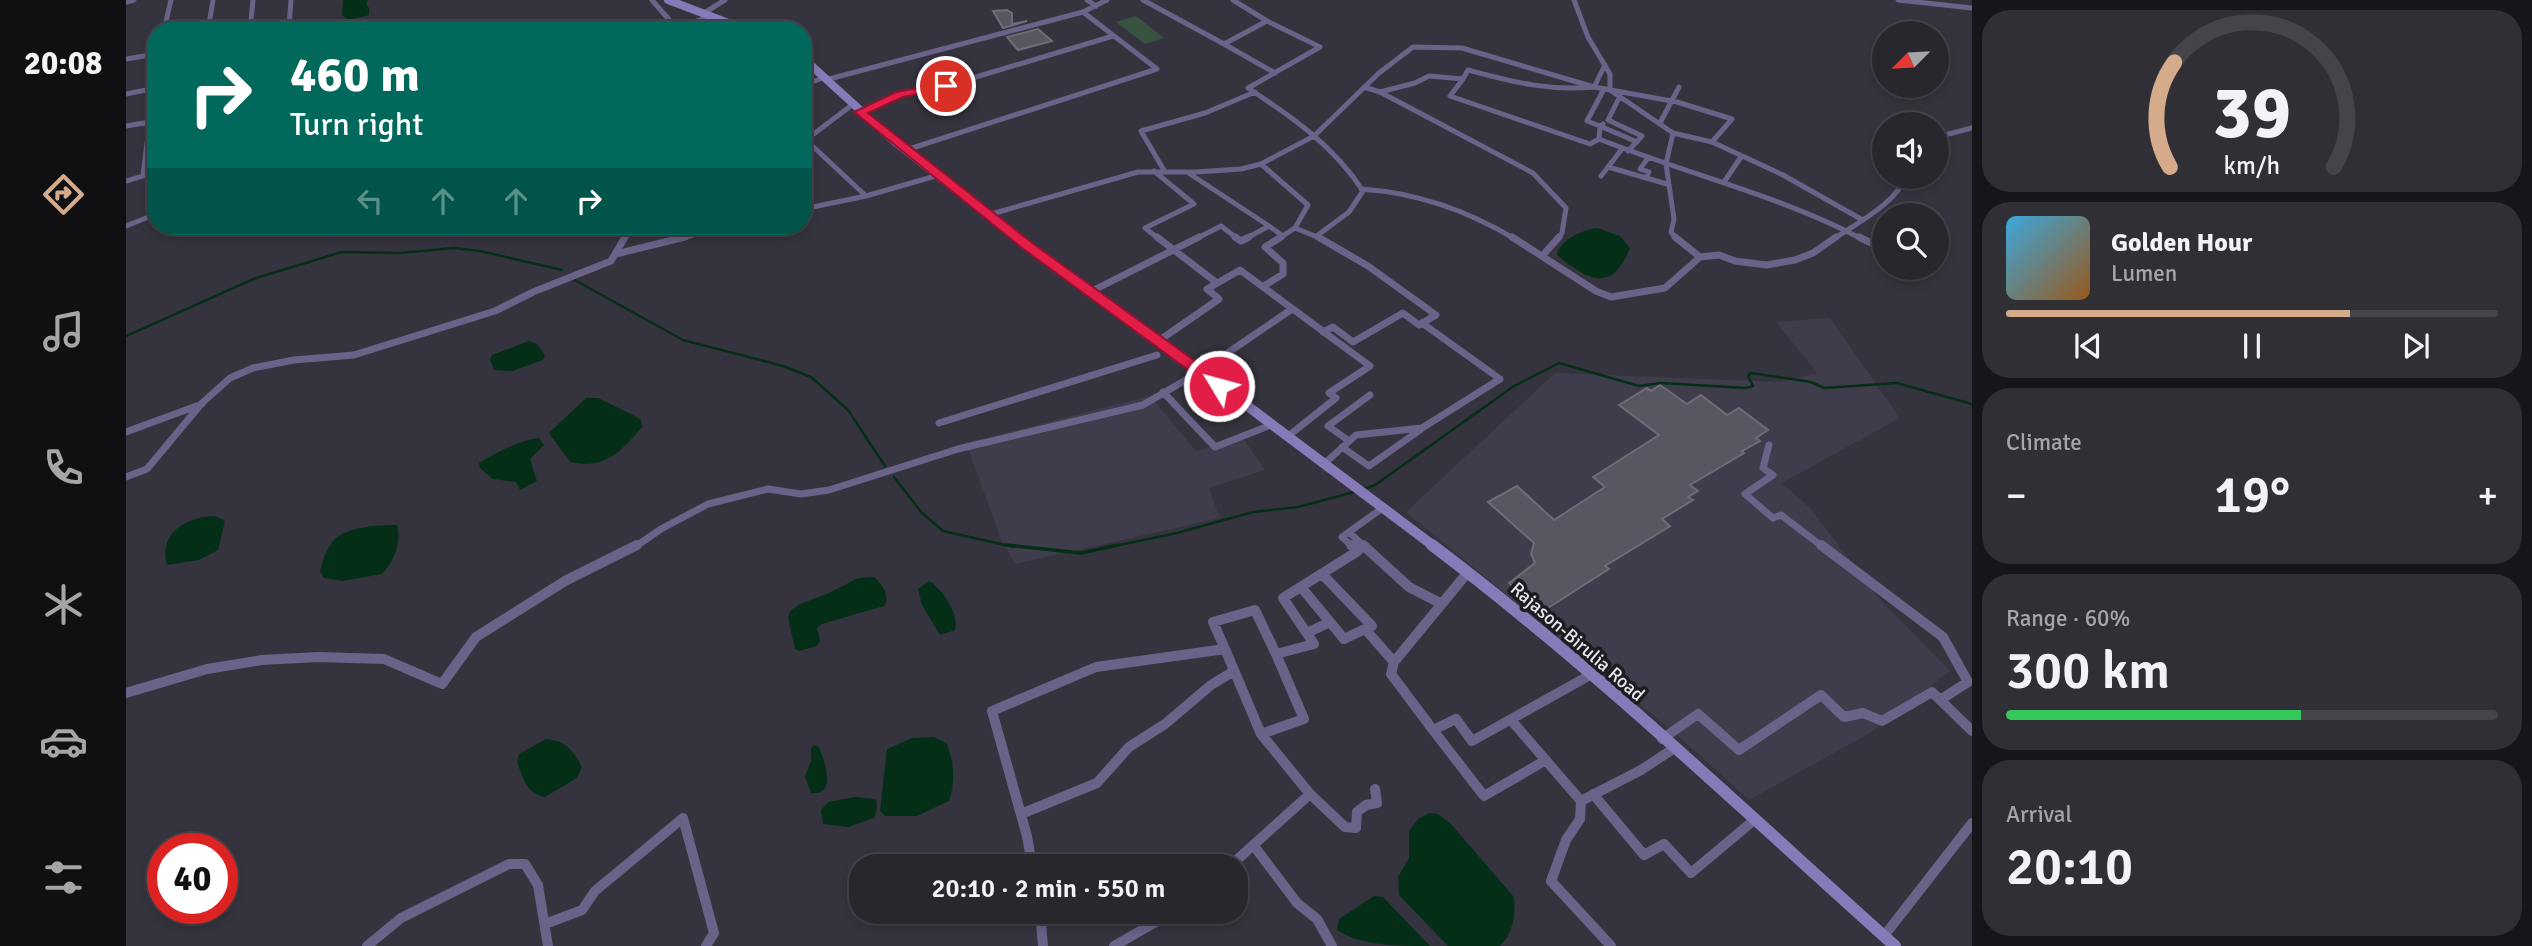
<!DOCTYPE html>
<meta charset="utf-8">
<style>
body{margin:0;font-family:Signika,sans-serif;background:#302f36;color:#f1f3f6;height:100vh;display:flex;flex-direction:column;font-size:26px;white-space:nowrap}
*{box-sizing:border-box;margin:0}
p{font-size:23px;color:#a5a5aa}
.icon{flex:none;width:38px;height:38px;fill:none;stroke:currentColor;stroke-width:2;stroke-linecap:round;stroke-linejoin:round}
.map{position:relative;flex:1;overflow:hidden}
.sheet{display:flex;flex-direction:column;gap:10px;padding:10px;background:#161519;width:560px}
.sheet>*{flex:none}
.guide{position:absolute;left:21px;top:21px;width:665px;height:214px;border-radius:28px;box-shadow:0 4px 10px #0003,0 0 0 2px #44444a;background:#00695c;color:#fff;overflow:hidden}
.needle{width:46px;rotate:246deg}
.controls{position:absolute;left:1746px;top:21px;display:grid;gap:14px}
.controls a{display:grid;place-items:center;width:77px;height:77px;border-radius:50%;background:#28272e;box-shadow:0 4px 10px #0003,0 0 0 2px #44444a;font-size:35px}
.speed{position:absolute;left:21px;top:833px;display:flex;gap:14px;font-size:35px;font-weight:700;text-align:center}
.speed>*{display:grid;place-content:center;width:91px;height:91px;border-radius:50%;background:#28272e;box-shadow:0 4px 10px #0003,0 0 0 2px #44444a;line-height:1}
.speed .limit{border:10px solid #d22;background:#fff;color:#111}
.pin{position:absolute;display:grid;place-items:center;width:60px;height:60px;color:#fff;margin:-30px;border:4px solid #fff;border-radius:50%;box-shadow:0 2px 7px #0007}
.me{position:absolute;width:77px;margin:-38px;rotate:307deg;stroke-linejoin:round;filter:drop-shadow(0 0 5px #0008)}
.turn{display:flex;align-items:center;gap:24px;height:147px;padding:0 28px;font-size:32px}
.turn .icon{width:91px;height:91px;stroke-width:2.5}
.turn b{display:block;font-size:49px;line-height:60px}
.lanes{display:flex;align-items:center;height:66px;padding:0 28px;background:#0003;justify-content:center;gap:35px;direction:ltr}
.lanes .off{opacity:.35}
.big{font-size:52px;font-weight:600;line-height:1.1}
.sheet .card{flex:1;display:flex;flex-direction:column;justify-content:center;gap:10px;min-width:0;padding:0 24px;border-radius:28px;background:#302f36}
.sheet .dial{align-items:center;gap:0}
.dial svg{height:182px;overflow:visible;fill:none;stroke:#44444a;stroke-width:7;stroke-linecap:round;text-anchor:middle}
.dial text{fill:#f1f3f6;stroke:none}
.song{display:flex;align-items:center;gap:21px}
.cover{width:84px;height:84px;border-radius:10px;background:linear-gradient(135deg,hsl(200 70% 55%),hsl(30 70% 35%))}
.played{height:7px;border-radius:4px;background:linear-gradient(90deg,#d6ab8b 70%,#44444a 70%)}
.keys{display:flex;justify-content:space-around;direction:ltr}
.heat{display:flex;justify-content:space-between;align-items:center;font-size:38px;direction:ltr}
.charge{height:10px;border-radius:5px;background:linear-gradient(90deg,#34c759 60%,#44444a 0)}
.trip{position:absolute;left:723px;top:854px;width:399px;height:70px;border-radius:28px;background:#28272e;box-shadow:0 4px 10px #0003,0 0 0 2px #44444a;font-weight:600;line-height:70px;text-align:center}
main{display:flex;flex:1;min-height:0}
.menu{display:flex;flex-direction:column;width:126px;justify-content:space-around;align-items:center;background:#101012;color:#a5a5aa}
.menu .icon{width:49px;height:49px}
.menu .selected{color:#d6ab8b}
.menu b{font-size:32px;color:#f1f3f6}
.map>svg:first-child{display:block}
.built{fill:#3f3c4c}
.green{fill:#385440}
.water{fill:#052e17}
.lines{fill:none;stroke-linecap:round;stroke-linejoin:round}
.stream-far1{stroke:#052e17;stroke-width:2.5}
.stream{stroke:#052e17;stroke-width:3.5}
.building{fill:#585661;stroke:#6e6c77;stroke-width:2}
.street-far2{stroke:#6a6289;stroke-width:5}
.street-far1{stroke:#6a6289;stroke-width:7}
.street{stroke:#6a6289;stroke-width:10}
.secondary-far2{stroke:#877ab8;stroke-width:8}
.secondary-far1{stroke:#877ab8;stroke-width:10}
.secondary{stroke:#877ab8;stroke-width:12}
.route{fill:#e11d48;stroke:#92132f;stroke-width:2}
.labels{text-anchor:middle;stroke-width:7;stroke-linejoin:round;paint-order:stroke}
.street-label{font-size:19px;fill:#e9e8ee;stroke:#1d1c20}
</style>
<main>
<nav class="menu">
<b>20:08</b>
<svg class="icon selected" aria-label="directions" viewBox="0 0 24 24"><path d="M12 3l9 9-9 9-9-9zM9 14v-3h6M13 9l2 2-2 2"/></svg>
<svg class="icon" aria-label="music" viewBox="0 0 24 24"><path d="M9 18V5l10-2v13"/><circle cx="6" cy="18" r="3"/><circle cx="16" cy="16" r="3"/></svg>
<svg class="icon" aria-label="phone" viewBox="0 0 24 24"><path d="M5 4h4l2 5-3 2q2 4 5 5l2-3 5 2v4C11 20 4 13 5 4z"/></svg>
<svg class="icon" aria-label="climate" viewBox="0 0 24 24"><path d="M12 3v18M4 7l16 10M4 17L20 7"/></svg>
<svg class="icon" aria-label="car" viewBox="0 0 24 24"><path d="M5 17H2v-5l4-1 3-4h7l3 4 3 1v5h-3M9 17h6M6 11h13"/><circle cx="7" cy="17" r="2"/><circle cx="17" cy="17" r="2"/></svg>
<svg class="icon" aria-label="filters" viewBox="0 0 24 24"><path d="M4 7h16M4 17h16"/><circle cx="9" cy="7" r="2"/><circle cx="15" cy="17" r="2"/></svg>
</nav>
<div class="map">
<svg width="1846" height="946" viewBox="0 0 1846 946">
<rect width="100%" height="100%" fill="#35343e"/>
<path class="built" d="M1704 318 1774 418 1656 483 1685 509 1751 596 1824 671 1744 733 1623 800 1550 734 1280 512 1429 373 1653 382 1691 373 1650 322Z
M1024 396 1070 451 1117 438 1139 470 1083 488 1094 518 889 564 875 539 840 443Z"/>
<path class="green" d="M1010 16 1038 38 1019 44 990 22Z"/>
<path class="water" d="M217 0H242L240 4 243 8V15L223 20 216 15Z
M1471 228 1494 236 1504 248C1486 294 1461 280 1431 255 1435 238 1455 231 1471 228Z
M403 341 411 344 419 355 417 360 386 371 368 370 364 360 366 355Z
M460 398H472L509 416 515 420 516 427C495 452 478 470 444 462L423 433Z
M413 438 418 445 404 459 411 481 394 490 390 482 367 479 354 468 353 463C369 453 394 440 413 438Z
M89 516 99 521 92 550 73 560 41 565C32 532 61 517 89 516Z
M271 525C276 542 268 562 256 574L217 581 198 578 194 571C197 561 200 549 207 541 220 526 253 525 271 525Z
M748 577C756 583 765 597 758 606L696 624 691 628 694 641 691 646 673 651 669 649 662 618 664 611 674 604 703 593 732 578Z
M803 581C816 588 834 615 829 630L814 635 796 605 792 589Z
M808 737 821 744C828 764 830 780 823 801L791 816H759L754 811 761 749 786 738Z
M420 739C440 741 447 750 456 767L451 778 419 797C400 794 397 777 391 762L393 754Z
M688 745 693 747C699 761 711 797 685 793L679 777 685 761V748Z
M729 797 750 799 751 808 748 818 722 827 697 824 695 810 702 802Z
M1303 813 1312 814 1324 823 1388 897C1390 914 1387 934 1374 946H1322L1273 895 1272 877 1283 858V831L1292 819Z
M1248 896 1257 897 1304 946C1274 946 1234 946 1211 930L1213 919Z"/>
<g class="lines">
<path class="stream-far1" d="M445 278 557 340 657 366 685 377 722 410 759 466
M0 336 130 278 216 252 274 253 328 248 354 251 436 270
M768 477 795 512 817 531 888 547
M1238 489 1249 485 1388 386 1433 363 1513 386 1535 383 1620 388 1627 386 1622 376 1625 373 1685 382 1698 388 1771 383 1846 404
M984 547 1051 533 1127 512 1172 507 1232 491"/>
<path class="stream" d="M880 545 955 553 992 545"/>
</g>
<path class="building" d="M881 10 886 13V24L901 21 877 28 867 11Z
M912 29 926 41 892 50 881 37Z
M1534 385 1561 404 1575 395 1601 415 1613 408 1642 430 1630 438 1634 441 1616 451 1618 453 1564 485 1572 491 1562 497 1567 500 1536 519 1544 526 1479 566 1483 569 1414 613 1383 583 1409 563 1405 554 1408 543 1362 502 1391 486 1428 520 1479 487 1467 477 1533 435 1493 405 1521 388 1525 391Z"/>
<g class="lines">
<path class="street-far2" d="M526 0 552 30
M961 0 970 6
M1017 0 1098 44
M1107 0 1141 21 1194 47
M1448 0 1462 37 1484 74V90L1547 133 1540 164 1548 219 1545 232 1550 239
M1772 0 1846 8
M0 2 8 0
M957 12 981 0
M578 13 599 0
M1141 21 1098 44 1149 73
M551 28 585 16
M38 30 45 0
M82 30 87 0
M124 30 127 0
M149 30 163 27 165 0
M527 30 549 25
M0 59 30 54
M1479 65 1468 87 1551 102 1606 119 1586 142 1547 133
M703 79 957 12 1031 69 780 150
M677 85 700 77
M1238 87 1254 92 1289 83 1303 76 1337 79 1324 96 1464 144 1473 139C1561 174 1652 195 1736 239
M1254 92 1407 173 1440 208 1436 233 1431 239
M0 94 30 88
M1494 96 1482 120 1516 136 1502 151
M734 112 774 95 820 86 987 36
M1534 123 1553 87
M1477 124 1474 126 1511 142
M0 126 24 122
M1811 137 1846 128
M1473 139 1474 126 1461 121 1478 89
M680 140 740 196 813 175
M677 142 726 105
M1586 142 1657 175 1735 219
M1482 167 1541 184
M1028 171 1068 204 1019 228 1033 239
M1039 172 1015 131 1079 113 1129 92
M1061 172 1143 226
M17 175 30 73
M1475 176 1496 149
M1520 178 1523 172 1514 169 1522 158
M0 181 30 172
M1598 182 1615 157
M1235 189C1292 193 1340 210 1389 239
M677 209 740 196
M862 215 1012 172H1070L1115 169 1135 164
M0 226 30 214
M1169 228 1196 239
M1192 235 1223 212 1237 191C1208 146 1166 117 1122 88L1194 47
M498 239 504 228 510 226
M552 239 578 232 576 226
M1070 239 1095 226 1112 239
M1119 239 1143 226 1157 236
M1152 239 1169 228 1182 205 1135 164 1188 136 1253 73 1287 47 1336 48 1468 87C1420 91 1388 82 1342 70L1337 79
M1708 239C1729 224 1772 202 1779 177
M1752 239 1759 234"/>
<path class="street-far1" d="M1031 237 1091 283
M1109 237 1115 241 1123 237
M1192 237 1242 266 1310 315 1293 325 1277 313 1227 342 1207 327 1197 332
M1386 237 1470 291 1485 297 1539 288 1574 257 1593 255 1609 261 1641 265 1669 260 1687 253 1710 237
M1549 237 1574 257
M1733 237 1745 243 1755 237
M490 254 559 237
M1417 255 1433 237
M1138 286 1157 274V263L1139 247 1155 237
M964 292 1073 237
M1031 342 1093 299 1081 289 1114 270 1244 366 1203 393 1210 398 1161 437
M1037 392 1089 447 1145 425
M813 423 1031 355
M0 432 76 404
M1223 441 1202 426 1244 395
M1643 445 1637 468 1647 475 1619 494 1647 518 1655 515 1697 547
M1216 447 1243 466 1294 430
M1198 464 1230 435 1296 428 1374 379 1296 323
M0 477 21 469 76 403 104 378 127 368 168 360 228 355 369 311 407 292 485 261 499 237
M1223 532 1239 547
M509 547 535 529 582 504 642 489 675 494 703 490 832 449 1017 405 1075 371 1166 309
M1227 547 1216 537 1258 507"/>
<path class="street" d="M1237 545 1283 587 1316 604
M1695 545 1817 637 1842 682 1814 700
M1196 574 1246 626 1239 629
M1175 587 1218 639 1239 629 1268 662 1342 572
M1181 633 1204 622
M1099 649 1087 622 1129 610 1150 654
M1268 662 1265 674 1307 730 1330 719 1346 741 1466 674
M0 693 81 669 136 660 192 657 258 659 316 684 350 637 439 581 511 545
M1385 720 1455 801
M1307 730 1358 796 1420 760
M1135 734 1178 719 1150 654 1188 644 1157 598 1232 551 1225 545
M1536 739 1572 714 1613 750 1695 695 1718 717 1737 713 1756 721 1806 692 1846 731
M1467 794 1518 855 1538 844 1565 873 1627 821
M895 814 971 783 1003 747 1039 724 1085 685 1108 671
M1128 846 1171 903 1191 919 1206 946
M906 866 901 836 866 711 970 667 1099 649 1135 734 1184 794
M1104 866 1184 794 1219 827 1230 828 1231 812 1240 805 1251 803 1249 789
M914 912 917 946
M419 924 456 910 469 891 557 818 588 933 580 946
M1758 936 1846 823
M241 946 275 918 383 864H399L412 885 422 946
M988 946 1047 912
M1485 946 1425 881 1440 840 1454 819 1455 801 1515 770 1547 749"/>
<path class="secondary-far2" d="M542 0 621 30
M677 58 768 141 892 239"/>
<path class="secondary-far1" d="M890 237 1075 371 1309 547"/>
<path class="secondary" d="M1306 545C1469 668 1617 810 1769 946"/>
</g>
<path class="route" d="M820 83 824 84V88L777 97 742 113 905 242 1098 382 1100 386 1098 389H1088L896 248 728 112 770 92Z"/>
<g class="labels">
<g class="street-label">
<text transform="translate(1452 641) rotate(41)" y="7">Rajason-Birulia Road</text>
</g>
</g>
</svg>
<div class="controls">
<a><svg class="needle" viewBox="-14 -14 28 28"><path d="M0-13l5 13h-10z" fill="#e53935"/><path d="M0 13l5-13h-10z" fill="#a5a5aa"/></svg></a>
<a><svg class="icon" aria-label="sound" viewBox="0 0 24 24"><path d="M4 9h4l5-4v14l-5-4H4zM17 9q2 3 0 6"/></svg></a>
<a><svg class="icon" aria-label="search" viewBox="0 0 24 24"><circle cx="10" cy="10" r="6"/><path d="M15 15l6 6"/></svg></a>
</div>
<div class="speed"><div class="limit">40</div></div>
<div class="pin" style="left:820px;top:86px;background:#d93025"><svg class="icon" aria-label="arrive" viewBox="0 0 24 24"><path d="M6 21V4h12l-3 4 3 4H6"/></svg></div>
<svg class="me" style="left:1093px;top:386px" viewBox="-20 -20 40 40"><circle r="17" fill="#e11d48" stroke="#fff" stroke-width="3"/><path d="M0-11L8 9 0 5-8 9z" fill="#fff"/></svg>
<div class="trip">20:10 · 2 min · 550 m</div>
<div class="guide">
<div class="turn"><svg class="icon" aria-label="right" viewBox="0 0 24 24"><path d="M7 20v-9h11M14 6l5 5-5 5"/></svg><div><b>460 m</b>Turn right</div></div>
<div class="lanes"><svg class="icon off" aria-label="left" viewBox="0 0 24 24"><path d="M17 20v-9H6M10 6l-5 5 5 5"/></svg><svg class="icon off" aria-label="ahead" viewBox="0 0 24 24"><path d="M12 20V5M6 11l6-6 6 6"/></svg><svg class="icon off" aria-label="ahead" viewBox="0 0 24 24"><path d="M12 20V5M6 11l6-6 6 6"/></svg><svg class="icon" aria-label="right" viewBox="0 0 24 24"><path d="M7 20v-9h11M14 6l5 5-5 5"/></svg></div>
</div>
</div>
<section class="sheet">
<div class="card dial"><svg viewBox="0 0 100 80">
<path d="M14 69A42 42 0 1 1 86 69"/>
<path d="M14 69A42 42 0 0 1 16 23" stroke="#d6ab8b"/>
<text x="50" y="56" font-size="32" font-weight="700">39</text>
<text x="50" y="72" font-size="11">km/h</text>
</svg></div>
<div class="card">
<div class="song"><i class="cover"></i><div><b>Golden Hour</b><p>Lumen</p></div></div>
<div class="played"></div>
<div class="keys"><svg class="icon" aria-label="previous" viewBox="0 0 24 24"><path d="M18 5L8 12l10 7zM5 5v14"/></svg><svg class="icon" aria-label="pause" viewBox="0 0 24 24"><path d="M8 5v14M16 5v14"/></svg><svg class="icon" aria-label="next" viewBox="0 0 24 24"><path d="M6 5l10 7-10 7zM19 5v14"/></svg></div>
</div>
<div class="card"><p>Climate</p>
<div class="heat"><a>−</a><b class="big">19°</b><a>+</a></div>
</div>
<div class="card"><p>Range · 60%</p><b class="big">300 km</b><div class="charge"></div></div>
<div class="card"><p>Arrival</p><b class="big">20:10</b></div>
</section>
</main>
